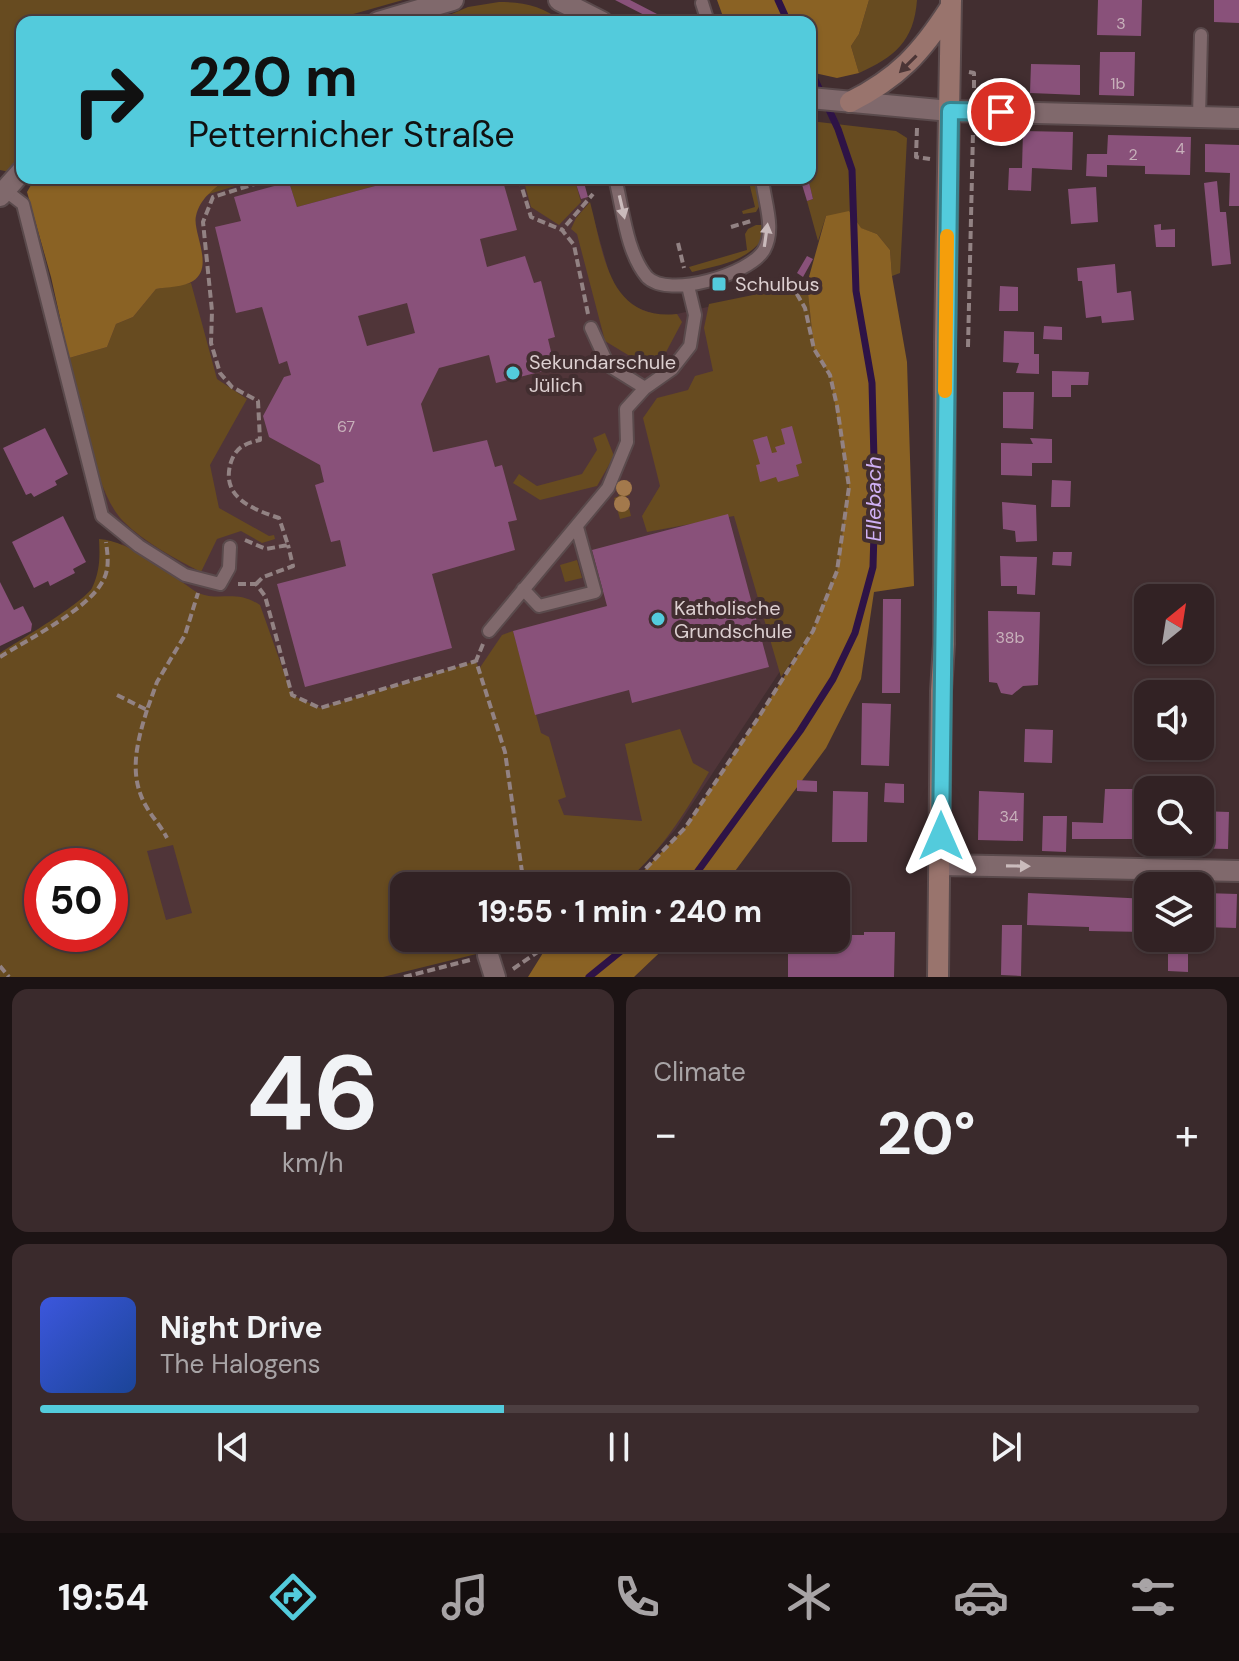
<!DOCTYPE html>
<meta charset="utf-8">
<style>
body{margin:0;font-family:"DM Sans",sans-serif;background:#3a2a2c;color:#f1f3f6;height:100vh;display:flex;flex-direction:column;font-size:30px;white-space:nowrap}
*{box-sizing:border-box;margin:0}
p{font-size:26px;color:#a8a4a6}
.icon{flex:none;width:44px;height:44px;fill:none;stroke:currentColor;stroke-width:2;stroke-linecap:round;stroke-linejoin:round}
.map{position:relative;height:977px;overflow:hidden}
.drawer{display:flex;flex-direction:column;gap:12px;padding:12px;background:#1c1314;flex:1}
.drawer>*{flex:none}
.top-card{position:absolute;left:16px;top:16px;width:800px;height:168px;border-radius:16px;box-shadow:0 2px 6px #0004,0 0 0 2px #4d3f41;background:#53cbdc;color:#111;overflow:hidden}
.needle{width:52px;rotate:30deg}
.fabs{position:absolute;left:1134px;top:584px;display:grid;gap:16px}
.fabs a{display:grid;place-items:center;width:80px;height:80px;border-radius:16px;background:#322224;box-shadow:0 2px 6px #0004,0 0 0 2px #4d3f41;font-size:40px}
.speed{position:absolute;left:24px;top:848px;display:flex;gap:16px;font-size:40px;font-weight:700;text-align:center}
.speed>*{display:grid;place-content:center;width:104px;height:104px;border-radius:50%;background:#322224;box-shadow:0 2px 6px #0004,0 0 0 2px #4d3f41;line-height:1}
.speed .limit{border:12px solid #d22;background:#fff;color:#111}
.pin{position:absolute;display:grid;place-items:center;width:68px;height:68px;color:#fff;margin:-34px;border:4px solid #fff;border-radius:50%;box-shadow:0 2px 8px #0007}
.me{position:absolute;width:88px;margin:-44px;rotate:0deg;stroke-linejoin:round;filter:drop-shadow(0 0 6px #0008)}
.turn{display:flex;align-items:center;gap:28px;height:168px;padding:0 40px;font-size:36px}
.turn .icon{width:104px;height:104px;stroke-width:2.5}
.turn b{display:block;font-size:56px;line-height:68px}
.big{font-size:60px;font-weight:700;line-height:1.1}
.drawer .card{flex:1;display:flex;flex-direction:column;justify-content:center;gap:12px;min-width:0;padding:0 28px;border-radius:16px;background:#3a2a2c}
.drawer .dial{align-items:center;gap:0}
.dial b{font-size:104px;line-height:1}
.song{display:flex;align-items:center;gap:24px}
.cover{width:96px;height:96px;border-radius:12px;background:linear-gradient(135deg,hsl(230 70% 55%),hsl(220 70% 35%))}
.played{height:8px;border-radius:4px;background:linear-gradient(90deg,#53cbdc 40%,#4d3f41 40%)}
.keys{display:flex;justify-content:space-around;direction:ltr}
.heat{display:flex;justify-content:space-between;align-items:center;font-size:44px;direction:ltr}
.drawer .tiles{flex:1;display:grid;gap:12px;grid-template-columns:1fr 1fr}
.card:last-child{grid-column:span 2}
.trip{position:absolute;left:390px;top:872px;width:460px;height:80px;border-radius:16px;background:#322224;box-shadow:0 2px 6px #0004,0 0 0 2px #4d3f41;font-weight:700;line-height:80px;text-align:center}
.tab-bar{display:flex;height:128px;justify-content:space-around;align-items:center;background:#140e0e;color:#a8a4a6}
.tab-bar .icon{width:56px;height:56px}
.tab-bar .on{color:#53cbdc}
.tab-bar b{font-size:36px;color:#f1f3f6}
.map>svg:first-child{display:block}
.built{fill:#503539;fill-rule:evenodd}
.green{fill:#674b20;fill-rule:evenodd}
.forest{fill:#8a6224}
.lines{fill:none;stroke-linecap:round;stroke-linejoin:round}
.stream{stroke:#2e1346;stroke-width:7}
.building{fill:#89517a;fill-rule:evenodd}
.lane-casing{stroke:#5a4a4c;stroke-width:16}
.street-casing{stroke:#5a4a4c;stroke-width:24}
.secondary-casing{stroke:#5a4a4c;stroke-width:24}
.path{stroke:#928283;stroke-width:4;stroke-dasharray:8 4;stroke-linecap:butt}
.lane{stroke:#80696c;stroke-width:12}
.street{stroke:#80696c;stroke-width:20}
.secondary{stroke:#99746d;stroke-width:20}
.tree{fill:#a3794c}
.oneway{fill:#4b3536}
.oneway2{fill:#cabbbc}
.route-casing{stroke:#36848f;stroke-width:20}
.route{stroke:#53cbdc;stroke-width:14}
.slow{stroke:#f59e0b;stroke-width:14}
.poi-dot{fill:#53cbdc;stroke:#422e30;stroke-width:3}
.labels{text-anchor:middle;stroke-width:8;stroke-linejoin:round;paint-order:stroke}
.number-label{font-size:16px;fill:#c7b0ba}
.poi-label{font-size:20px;fill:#dccfd0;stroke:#422e30;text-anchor:start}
.water-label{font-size:22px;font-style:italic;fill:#cfb0f4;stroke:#422e30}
</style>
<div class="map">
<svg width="1239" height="977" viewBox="0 0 1239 977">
<rect width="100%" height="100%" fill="#422e30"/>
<path class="built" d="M40 178H582L613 286 632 306 660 316 677 314 807 284 840 462 802 638 675 830 635 874 620 886H404V938L16 958 0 892V678L57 651 125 552 100 491 69 358ZM42 866H110V934H42Z"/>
<path class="green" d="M0 0H403L325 22H22V164L14 173 0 170Z
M869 0H917C914 42 894 57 859 73L851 46 859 34Z
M499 2C523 2 544 6 562 22H433L468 7Z
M810 121 896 131 907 138 900 273 892 276 890 250 877 234 826 216 818 241 807 201 813 199 808 178H810Z
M228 178H261L206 195Z
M298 178H373L375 186 297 207 289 182Z
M523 178H582L575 181 581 202 559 225 531 207Z
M748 178H755L761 203 756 212 743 214 742 211 755 207Z
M590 202C604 254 608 321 677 314L682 322 665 354 638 361 605 341 577 234 571 229 576 218Z
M756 225H762L764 237C747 262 719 265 692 272L689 267 747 250 745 234 748 229Z
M191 283 217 379 247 399 210 465 219 508 269 536 274 535 275 539 262 543 241 531 217 539 201 572C174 558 145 543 123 521 94 492 81 401 69 358L107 347 116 324 133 317 156 289Z
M807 284 814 349 830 375 849 487 837 571 813 631 781 677 734 516 647 532 642 516 660 486 643 418 657 398 688 390 695 376 713 371 704 328 709 304Z
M605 433 614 456 597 486 540 500 513 483 519 474 537 486 582 474 597 450 593 438Z
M627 480 630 495 626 496 631 516 620 519 614 498 619 496 615 483Z
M99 539C132 541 170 575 198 593 221 602 235 589 260 605L292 695 320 708 476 661 479 669 502 635 513 631 541 733 549 737 566 797 558 800 564 815 642 821 625 744 680 729 693 763 709 772C684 815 659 855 620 886H404V938H535L529 941 383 977H0V653C17 642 84 602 92 588 100 571 100 557 99 539ZM173 845 192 913 166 920 147 851ZM42 866H110V934H42Z
M577 560 582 578 565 582 560 565Z"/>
<path class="forest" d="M717 0H869L859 34 851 46 859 73 837 78 810 72V22H725Z
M35 178H67L70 180 73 178H228C214 189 200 198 196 216 192 232 215 267 193 281 184 287 167 287 156 289L133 317 116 324 107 347 69 358 51 277 27 192Z
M849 211 861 228 877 234 890 250 892 276 907 362 914 586 874 592 861 679 826 748 724 886H629L685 828 760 715 813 631 837 571 849 487 830 375 814 349 807 284 826 216Z
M560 938H675L634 977H528L546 948Z"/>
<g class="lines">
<path class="stream" d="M778 0 788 22
M687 886 800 731 833 679 855 633 873 567 875 498 872 383 856 291 852 170 838 129 810 69
M589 977 637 938"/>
</g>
<path class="building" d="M615 0H630L657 14 654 20Z
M1098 0H1142L1141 36 1097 35Z
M1214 0H1239V23L1214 22Z
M1100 52H1135L1134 96 1099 95Z
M1031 64 1080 65V95L1030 93Z
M1023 131 1073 132 1072 170 1032 168 1031 191 1008 190 1009 168H1022Z
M1108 135 1191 137 1190 175 1145 174V166L1107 165V177L1086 176 1087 154H1107Z
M1205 144 1239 145V206H1229L1230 173 1205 172Z
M373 178H502L517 230 480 239 487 267 525 256 534 283 541 281 555 337 548 339 555 368 496 383 489 355 439 368 421 404 433 452 487 440 495 467 502 465 517 520 508 522 515 550 432 574 452 648 305 687 277 584 346 566 340 540 331 542 315 485 324 482 320 465 269 437 263 416 284 377 291 375 287 361 279 364 262 307 236 313 215 227 241 221 234 197 289 182 297 207 375 186ZM407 303 415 333 367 346 358 316Z
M800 178H808L813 199 807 201Z
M583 179 588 197 581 199 575 181Z
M1217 181 1220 212H1226L1231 264 1212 266 1204 183Z
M1096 187 1098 222 1071 224 1068 189Z
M1161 224V230L1175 229V247H1156L1154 225Z
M807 256 813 259 803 277 797 273Z
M1115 264 1117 293 1131 291 1134 320 1102 323 1101 316 1086 318 1082 281H1078L1077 268Z
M1000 286 1018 287V311H999Z
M1044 326 1062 327V340L1043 339Z
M1004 331 1034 332V354H1039V374L1016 373 1019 363 1003 362Z
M1052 371 1089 372 1088 385H1071V397H1052Z
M1003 392H1034L1033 429 1003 428Z
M792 426 802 463 796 465 799 476 778 482 776 477 760 482 756 465 760 464 753 440 767 436 772 453 777 452 775 447 785 444 781 429Z
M45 428 68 474 55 481 57 485 34 497 31 493 26 495 3 448Z
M1030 438 1052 439V463H1032V476L1001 475V443L1033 444Z
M1052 480 1071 481 1070 507H1051Z
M1002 502 1036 505 1037 541 1016 542 1015 531 1003 529Z
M728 514 769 667 632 703 629 690 535 715 513 631 607 606 592 550Z
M63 516 86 562 73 569 75 573 50 586 48 581 34 588 12 542Z
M1053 552H1072L1071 566 1052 565Z
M1000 556 1037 557 1035 595 1017 594V586H1001Z
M0 582 14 610 23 606 32 624 31 631 0 646Z
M883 599H901L900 693H882Z
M988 611 1040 612 1038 685 1023 686 1012 695 1001 693 997 683 989 682Z
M862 703 891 704 889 766 861 765Z
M1025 729 1053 730 1052 763 1024 762Z
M797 780 817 781V792L797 791Z
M885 783 904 784V803L884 802Z
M1105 789H1145L1148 799V839H1072V822L1103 823Z
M833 791 868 792 867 842H832Z
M979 791 1024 793 1023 841 978 840Z
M1200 811 1229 812 1228 849 1182 848V842H1200Z
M1043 816H1067L1066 852 1042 851Z
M1028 893 1148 899V932L1089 931V927L1027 925Z
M1204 893 1237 894 1236 928 1204 927 1203 950H1187L1188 938H1200V912H1204Z
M836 919H852L851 935H864V932H895L894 977H788V938H836Z
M1002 925H1022L1021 976 1001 975Z
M1168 954H1188V972L1168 971Z"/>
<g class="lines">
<g class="lane-casing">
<path id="lane" d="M702 3 708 22
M1199 117 1201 35
M615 178C623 209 626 252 647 277 668 299 750 274 764 250 776 229 764 201 762 178
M6 191 23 204 102 516 139 546 185 575 220 584 229 568 230 547
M591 328 608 365 645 388
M523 589 539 606 595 592 577 527
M489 631 608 488 627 442 626 409 645 388 672 369 690 346 695 315 688 286"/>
</g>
<g class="street-casing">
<path id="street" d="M559 0 602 22
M378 22 453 0
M810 98 950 111 1239 118
M0 196 22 171
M940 865 1239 871
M488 955 495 977"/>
</g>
<g class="secondary-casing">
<path id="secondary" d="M850 102C898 78 921 53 950 8
M938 977 941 691 944 644 945 342 951 0"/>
</g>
<path class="path" d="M969 72 974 73V91
M917 128 916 157 930 159
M519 178 531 217 562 230
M731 227 751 221
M678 243 684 268
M588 314 574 245 562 230 593 194
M968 347 973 132
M245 540 266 549 288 545 279 518C252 509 220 497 231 462 236 447 246 443 260 440L258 401 232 387 220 373 211 343 212 311 203 222 213 197 274 178
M238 584H256L265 596 292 695 320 708 476 661
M256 584 263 577 293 566 288 545
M483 644 476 661 505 752 524 886
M0 657C27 640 86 610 101 584 110 571 108 557 106 542
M117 695 147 710 157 682 185 635 198 593
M147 710C137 742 128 775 146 806 152 817 161 826 167 838
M629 886 685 828 760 715 813 631 837 571 849 487 837 406 830 375 814 349 805 308 787 277
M506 951 525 947 529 938
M0 966 9 977
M513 969 558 938
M404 977 470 960"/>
<use href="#lane" class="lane"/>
<use href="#street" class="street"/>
<use href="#secondary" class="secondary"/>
</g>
<g class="tree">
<circle cx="624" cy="488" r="8"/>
<circle cx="622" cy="504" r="8"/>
</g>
<defs><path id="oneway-solid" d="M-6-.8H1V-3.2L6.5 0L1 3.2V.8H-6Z" transform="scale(2)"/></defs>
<use class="oneway" href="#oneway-solid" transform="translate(908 64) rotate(135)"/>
<g class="oneway2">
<use href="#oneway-solid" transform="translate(622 207) rotate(77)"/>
<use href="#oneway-solid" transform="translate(766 235) rotate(-82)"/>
<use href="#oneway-solid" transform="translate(1018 866) rotate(1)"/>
</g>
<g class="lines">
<g class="route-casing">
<path id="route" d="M941 836 950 111 1001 112"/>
</g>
<use href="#route" class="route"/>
<path class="slow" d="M945 391 947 236"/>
</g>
<g class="poi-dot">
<rect x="711" y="276" width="16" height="16" rx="4"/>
<circle cx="513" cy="373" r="8"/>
<circle cx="658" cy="619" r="8"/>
</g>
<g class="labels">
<g class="number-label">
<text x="1121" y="29">3</text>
<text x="1118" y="89">1b</text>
<text x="1180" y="154">4</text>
<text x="1133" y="160">2</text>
<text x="346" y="432">67</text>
<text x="1010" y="643">38b</text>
<text x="1009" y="822">34</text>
</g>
<g class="poi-label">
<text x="735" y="291">Schulbus</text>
<text x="529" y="369">Sekundarschule<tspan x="529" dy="23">Jülich</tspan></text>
<text x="674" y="615">Katholische<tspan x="674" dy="23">Grundschule</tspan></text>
</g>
<g class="water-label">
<text transform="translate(873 499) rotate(-90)" y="8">Ellebach</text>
</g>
</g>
</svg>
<div class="fabs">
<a><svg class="needle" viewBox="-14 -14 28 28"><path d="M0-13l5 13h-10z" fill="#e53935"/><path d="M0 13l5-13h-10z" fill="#a8a4a6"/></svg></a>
<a><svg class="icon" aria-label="sound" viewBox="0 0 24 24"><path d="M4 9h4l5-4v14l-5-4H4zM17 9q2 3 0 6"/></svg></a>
<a><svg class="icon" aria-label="search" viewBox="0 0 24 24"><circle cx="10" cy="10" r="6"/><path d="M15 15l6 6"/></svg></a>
<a><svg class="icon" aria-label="layers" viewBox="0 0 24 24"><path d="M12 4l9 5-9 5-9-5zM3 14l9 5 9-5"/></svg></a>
</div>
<div class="speed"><div class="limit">50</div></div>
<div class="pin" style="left:1001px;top:112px;background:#d93025"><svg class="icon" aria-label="arrive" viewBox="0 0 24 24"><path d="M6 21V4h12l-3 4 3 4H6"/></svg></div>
<svg class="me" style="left:941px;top:836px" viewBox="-20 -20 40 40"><path d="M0-17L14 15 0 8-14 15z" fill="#53cbdc" stroke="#fff" stroke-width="4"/></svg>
<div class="trip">19:55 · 1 min · 240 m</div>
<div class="top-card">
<div class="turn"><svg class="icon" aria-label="right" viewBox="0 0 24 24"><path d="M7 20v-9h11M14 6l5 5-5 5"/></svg><div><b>220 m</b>Petternicher Straße</div></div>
</div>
</div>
<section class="drawer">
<div class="tiles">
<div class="card dial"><b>46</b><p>km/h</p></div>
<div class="card"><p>Climate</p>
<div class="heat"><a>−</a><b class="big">20°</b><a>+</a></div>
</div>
<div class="card">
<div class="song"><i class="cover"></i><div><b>Night Drive</b><p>The Halogens</p></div></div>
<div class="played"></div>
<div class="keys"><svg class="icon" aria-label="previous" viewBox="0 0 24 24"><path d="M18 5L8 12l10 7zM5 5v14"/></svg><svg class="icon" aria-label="pause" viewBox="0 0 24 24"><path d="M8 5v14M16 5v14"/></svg><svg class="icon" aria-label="next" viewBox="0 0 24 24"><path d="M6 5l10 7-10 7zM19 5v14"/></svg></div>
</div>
</div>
</section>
<nav class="tab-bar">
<b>19:54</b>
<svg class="icon on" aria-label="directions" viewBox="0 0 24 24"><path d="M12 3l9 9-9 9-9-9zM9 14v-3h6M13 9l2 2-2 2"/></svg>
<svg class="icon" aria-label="music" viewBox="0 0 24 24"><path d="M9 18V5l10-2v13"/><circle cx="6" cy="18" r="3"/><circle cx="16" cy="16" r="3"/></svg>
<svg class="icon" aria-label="phone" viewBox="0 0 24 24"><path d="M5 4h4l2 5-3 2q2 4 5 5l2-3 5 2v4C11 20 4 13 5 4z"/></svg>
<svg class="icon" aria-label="climate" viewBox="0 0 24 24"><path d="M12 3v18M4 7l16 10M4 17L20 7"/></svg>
<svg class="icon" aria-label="car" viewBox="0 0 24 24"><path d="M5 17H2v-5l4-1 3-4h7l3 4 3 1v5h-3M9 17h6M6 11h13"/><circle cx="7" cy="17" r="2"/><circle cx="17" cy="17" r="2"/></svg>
<svg class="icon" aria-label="filters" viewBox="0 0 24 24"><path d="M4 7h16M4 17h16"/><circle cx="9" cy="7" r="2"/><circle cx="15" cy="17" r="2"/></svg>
</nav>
